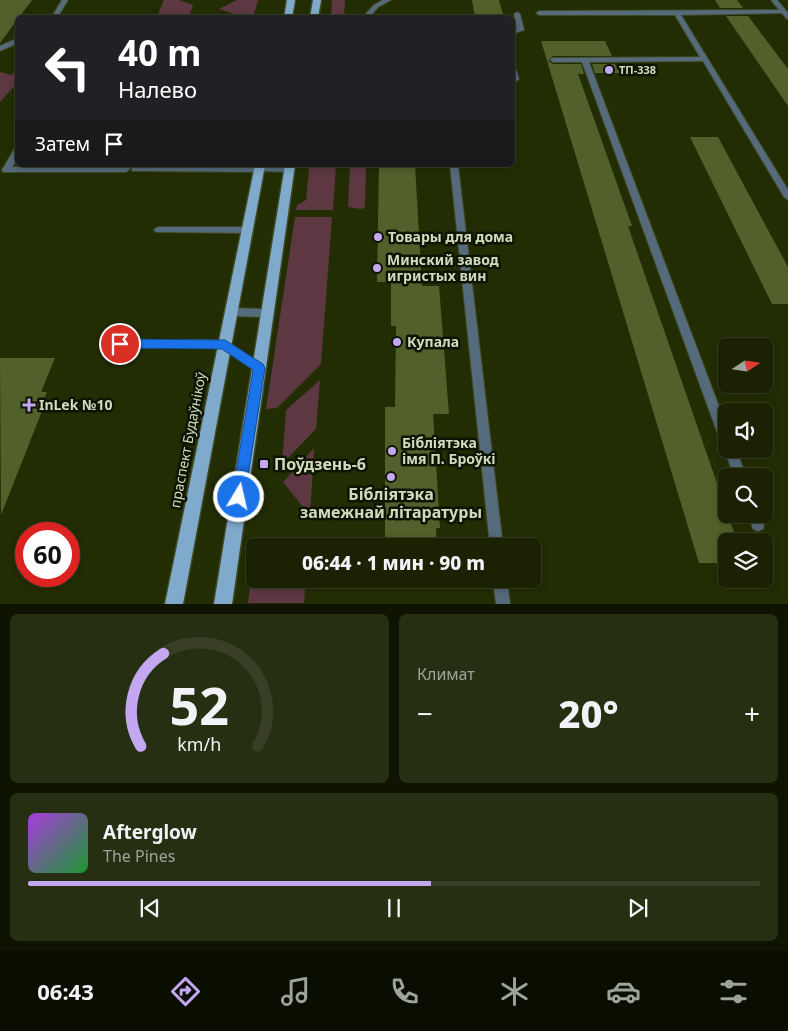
<!DOCTYPE html>
<html lang="ru">
<meta charset="utf-8">
<style>
body{margin:0;font-family:"Noto Sans",sans-serif;background:#272f12;color:#f1f3f6;height:100vh;display:flex;flex-direction:column;font-size:19px;white-space:nowrap}
*{box-sizing:border-box;margin:0}
p{font-size:16px;color:#9fa49a}
.icon{flex:none;width:28px;height:28px;fill:none;stroke:currentColor;stroke-width:2;stroke-linecap:round;stroke-linejoin:round}
.map{position:relative;height:604px;overflow:hidden}
.side{display:flex;flex-direction:column;gap:10px;padding:10px;background:#0e1302;flex:1}
.side>*{flex:none}
.guide{position:absolute;left:15px;top:15px;width:500px;height:152px;border-radius:8px;box-shadow:0 2px 8px #0003,0 0 0 1px #383f25;background:#202124;color:#fff;overflow:hidden}
.needle{width:32px;rotate:77deg}
.tools{position:absolute;left:718px;top:338px;display:grid;gap:10px}
.tools a{display:grid;place-items:center;width:55px;height:55px;border-radius:8px;background:#1a2203;box-shadow:0 2px 8px #0003,0 0 0 1px #383f25;font-size:25px}
.speed{position:absolute;left:15px;top:522px;display:flex;gap:10px;font-size:25px;font-weight:700;text-align:center}
.speed>*{display:grid;place-content:center;width:65px;height:65px;border-radius:50%;background:#1a2203;box-shadow:0 2px 8px #0003,0 0 0 1px #383f25;line-height:1}
.speed .limit{border:8px solid #d22;background:#fff;color:#111}
.pin{position:absolute;display:grid;place-items:center;width:42px;height:42px;color:#fff;margin:-21px;border:2px solid #fff;border-radius:50%;box-shadow:0 1px 5px #0007}
.me{position:absolute;width:55px;margin:-28px;rotate:9deg;stroke-linejoin:round;filter:drop-shadow(0 0 4px #0008)}
.turn{display:flex;align-items:center;gap:18px;height:105px;padding:0 20px;font-size:22px}
.turn .icon{width:65px;height:65px;stroke-width:2.5}
.turn b{display:block;font-size:35px;line-height:42px}
.then{display:flex;align-items:center;height:48px;padding:0 20px;background:#0003;gap:10px;font-size:19px}
.big{font-size:38px;font-weight:800;line-height:1.1}
.side .tile{flex:1;display:flex;flex-direction:column;justify-content:center;gap:8px;min-width:0;padding:0 18px;border-radius:8px;background:#272f12}
.side .dial{align-items:center;gap:0}
.dial svg{height:130px;overflow:visible;fill:none;stroke:#383f25;stroke-width:7;stroke-linecap:round;text-anchor:middle}
.dial text{fill:#f1f3f6;stroke:none}
.song{display:flex;align-items:center;gap:15px}
.cover{width:60px;height:60px;border-radius:8px;background:linear-gradient(135deg,hsl(280 70% 55%),hsl(130 70% 35%))}
.played{height:5px;border-radius:2px;background:linear-gradient(90deg,#c4a7f1 55%,#383f25 55%)}
.keys{display:flex;justify-content:space-around;direction:ltr}
.heat{display:flex;justify-content:space-between;align-items:center;font-size:28px;direction:ltr}
.side .tiles{flex:1;display:grid;gap:10px;grid-template-columns:1fr 1fr}
.tile:last-child{grid-column:span 2}
.trip{position:absolute;left:246px;top:538px;width:295px;height:50px;border-radius:8px;background:#1a2203;box-shadow:0 2px 8px #0003,0 0 0 1px #383f25;font-weight:800;line-height:50px;text-align:center}
.tab-bar{display:flex;height:80px;justify-content:space-around;align-items:center;background:#0a0e01;color:#9fa49a}
.tab-bar .icon{width:35px;height:35px}
.tab-bar .on{color:#c4a7f1}
.tab-bar b{font-size:22px;color:#f1f3f6}
.map>svg:first-child{display:block}
.green{fill:#5d3842}
.building{fill:#52602b}
.lines{fill:none;stroke-linecap:round;stroke-linejoin:round}
.lane-casing{stroke:#3f4922;stroke-width:2}
.street-casing{stroke:#3f4922;stroke-width:2}
.primary-casing{stroke:#3f4922;stroke-width:3}
.lane{fill:#556a7a;fill-rule:evenodd}
.street{fill:#556a7a;fill-rule:evenodd}
.primary{fill:#80aacb;fill-rule:evenodd}
.route{fill:#1a73e8;stroke:#114b97}
.poi-dot{fill:#c4a7f1;stroke:#0e1401;stroke-width:2}
.labels{text-anchor:middle;stroke-width:5;stroke-linejoin:round;paint-order:stroke}
.far-poi-label{font-size:11px;font-weight:bold;fill:#d1dabe;stroke:#0e1401;text-anchor:start}
.poi-label{font-size:14px;font-weight:bold;fill:#d1dabe;stroke:#0e1401;text-anchor:start}
.street-label{font-size:14px;fill:#d1dabe;stroke:#0e1401}
.near-poi-label{font-size:16px;font-weight:bold;fill:#d1dabe;stroke:#0e1401;text-anchor:start}
</style>
<div class="map">
<svg width="788" height="604" viewBox="0 0 788 604">
<rect width="100%" height="100%" fill="#232d04"/>
<path class="green" d="M164 0H179L193 5 190 14H158Z
M237 0H258L253 17H243L219 9Z
M332 0H345L344 17H331Z
M17 68V83L0 102V72L12 75Z
M305 165H336L333 210H296L297 205 306 200 309 170Z
M350 165H366L365 207 361 209 348 207Z
M295 217H332L321 364 277 408 266 409Z
M320 380 316 429 282 464 286 410Z
M314 448 310 516 283 482Z
M255 570V579H288L305 590 304 603H248L252 572Z"/>
<path class="building" d="M0 0H32L0 43Z
M472 0H499L504 18H475Z
M715 0H737L743 8H720Z
M726 16H748L788 69V106Z
M541 41H605L612 56H553L548 61 553 64H581L584 74H578L632 226H628L737 541H726V563H699Z
M592 64H615L620 73H595Z
M690 137H718L788 267V304H772Z
M379 165H415L422 286H439L449 414H433L440 528H436L437 546H385V407H395L396 326H391V282H377Z
M0 358H55L41 392H47L41 406H44L1 515Z"/>
<g class="lines">
<g class="lane-casing">
<path id="lane" d="M62 0H68L57 18H51Z
M383 0H391L378 7 369 18H362L374 5Z
M784 10 787 12 786 13 681 15 788 190V200L784 197 703 61 589 62 726 425V445L722 444 720 440 582 62H553L550 60 553 58 700 57 675 15H539L536 13 539 11Z
M517 12 520 14 524 30 512 34V30L517 29 514 14Z
M18 38V43L0 51V46Z
M512 68 516 70 519 79 512 84Z
M15 148H18V158L12 167 126 166 130 169 126 172H3L2 170Z
M450 165H458L503 546H490Z
M135 166H259L263 169 259 172 132 171V167Z
M159 227H247L252 230 247 233 156 232 154 230 156 228Z
M120 340H225L229 341 230 344 229 347 225 348H120L116 347 115 344 116 341Z
M726 445V449H736L746 476H734L724 449Z
M748 514H760L764 525 763 529 758 531 753 529Z
M493 579H507L510 604H496Z"/>
</g>
<g class="street-casing">
<path id="street" d="M771 0H777L788 13V19L786 18Z
M259 166H289L293 169 289 172 256 171 255 169Z
M231 308 267 309 271 310 272 313 271 316 267 317 231 316 226 312Z
M225 340 263 365 264 368 263 371 259 372 255 371 221 347 220 344 221 341Z"/>
</g>
<g class="primary-casing">
<path id="primary" d="M287 0H295L292 18H284Z
M313 0H321L318 18H310Z
M255 165H265L183 604H165Z
M285 165H295L232 604H214Z"/>
</g>
<use href="#lane" class="lane"/>
<use href="#street" class="street"/>
<use href="#primary" class="primary"/>
</g>
<path class="route" d="M120 339 225 340 263 364 265 368 244 501 239 503 234 501 232 497 253 370 222 349 120 348 114 344Z"/>
<g class="poi-dot">
<circle cx="609" cy="70" r="5"/>
<circle cx="378" cy="237" r="5"/>
<circle cx="377" cy="268" r="5"/>
<circle cx="397" cy="342" r="5"/>
<path d="M26.5 397.5h5v5h5v5h-5v5h-5v-5h-5v-5h5z"/>
<circle cx="392" cy="451" r="5"/>
<rect x="259" y="459" width="10" height="10" rx="2.5"/>
<circle cx="391" cy="477" r="5"/>
</g>
<g class="labels">
<g class="far-poi-label">
<text x="619" y="74">ТП-338</text>
</g>
<g class="poi-label">
<text x="388" y="242">Товары для дома</text>
<text x="387" y="265">Минский завод<tspan x="387" dy="16">игристых вин</tspan></text>
<text x="407" y="347">Купала</text>
<text x="39" y="410">InLek №10</text>
<text x="402" y="448">Бібліятэка<tspan x="402" dy="16">імя П. Броўкі</tspan></text>
</g>
<g class="street-label">
<text transform="translate(188 440) rotate(-79)" y="5">праспект Будаўнікоў</text>
</g>
<g class="near-poi-label">
<text x="274" y="470">Поўдзень-6</text>
<text x="391" y="500" text-anchor="middle">Бібліятэка<tspan x="391" dy="18">замежнай літаратуры</tspan></text>
</g>
</g>
</svg>
<div class="tools">
<a><svg class="needle" viewBox="-14 -14 28 28"><path d="M0-13l5 13h-10z" fill="#e53935"/><path d="M0 13l5-13h-10z" fill="#9fa49a"/></svg></a>
<a><svg class="icon" aria-label="sound" viewBox="0 0 24 24"><path d="M4 9h4l5-4v14l-5-4H4zM17 9q2 3 0 6"/></svg></a>
<a><svg class="icon" aria-label="search" viewBox="0 0 24 24"><circle cx="10" cy="10" r="6"/><path d="M15 15l6 6"/></svg></a>
<a><svg class="icon" aria-label="layers" viewBox="0 0 24 24"><path d="M12 4l9 5-9 5-9-5zM3 14l9 5 9-5"/></svg></a>
</div>
<div class="speed"><div class="limit">60</div></div>
<div class="pin" style="left:120px;top:344px;background:#d93025"><svg class="icon" aria-label="arrive" viewBox="0 0 24 24"><path d="M6 21V4h12l-3 4 3 4H6"/></svg></div>
<svg class="me" style="left:239px;top:497px" viewBox="-20 -20 40 40"><circle r="17" fill="#1a73e8" stroke="#fff" stroke-width="3"/><path d="M0-11L8 9 0 5-8 9z" fill="#fff"/></svg>
<div class="trip">06:44 · 1 мин · 90 m</div>
<div class="guide">
<div class="turn"><svg class="icon" aria-label="left" viewBox="0 0 24 24"><path d="M17 20v-9H6M10 6l-5 5 5 5"/></svg><div><b>40 m</b>Налево</div></div>
<div class="then">Затем<svg class="icon" aria-label="arrive" viewBox="0 0 24 24"><path d="M6 21V4h12l-3 4 3 4H6"/></svg></div>
</div>
</div>
<section class="side">
<div class="tiles">
<div class="tile dial"><svg viewBox="0 0 100 80">
<path d="M14 69A42 42 0 1 1 86 69"/>
<path d="M14 69A42 42 0 0 1 28 12" stroke="#c4a7f1"/>
<text x="50" y="56" font-size="32" font-weight="700">52</text>
<text x="50" y="72" font-size="11">km/h</text>
</svg></div>
<div class="tile"><p>Климат</p>
<div class="heat"><a>−</a><b class="big">20°</b><a>+</a></div>
</div>
<div class="tile">
<div class="song"><i class="cover"></i><div><b>Afterglow</b><p>The Pines</p></div></div>
<div class="played"></div>
<div class="keys"><svg class="icon" aria-label="previous" viewBox="0 0 24 24"><path d="M18 5L8 12l10 7zM5 5v14"/></svg><svg class="icon" aria-label="pause" viewBox="0 0 24 24"><path d="M8 5v14M16 5v14"/></svg><svg class="icon" aria-label="next" viewBox="0 0 24 24"><path d="M6 5l10 7-10 7zM19 5v14"/></svg></div>
</div>
</div>
</section>
<nav class="tab-bar">
<b>06:43</b>
<svg class="icon on" aria-label="directions" viewBox="0 0 24 24"><path d="M12 3l9 9-9 9-9-9zM9 14v-3h6M13 9l2 2-2 2"/></svg>
<svg class="icon" aria-label="music" viewBox="0 0 24 24"><path d="M9 18V5l10-2v13"/><circle cx="6" cy="18" r="3"/><circle cx="16" cy="16" r="3"/></svg>
<svg class="icon" aria-label="phone" viewBox="0 0 24 24"><path d="M5 4h4l2 5-3 2q2 4 5 5l2-3 5 2v4C11 20 4 13 5 4z"/></svg>
<svg class="icon" aria-label="climate" viewBox="0 0 24 24"><path d="M12 3v18M4 7l16 10M4 17L20 7"/></svg>
<svg class="icon" aria-label="car" viewBox="0 0 24 24"><path d="M5 17H2v-5l4-1 3-4h7l3 4 3 1v5h-3M9 17h6M6 11h13"/><circle cx="7" cy="17" r="2"/><circle cx="17" cy="17" r="2"/></svg>
<svg class="icon" aria-label="filters" viewBox="0 0 24 24"><path d="M4 7h16M4 17h16"/><circle cx="9" cy="7" r="2"/><circle cx="15" cy="17" r="2"/></svg>
</nav>
